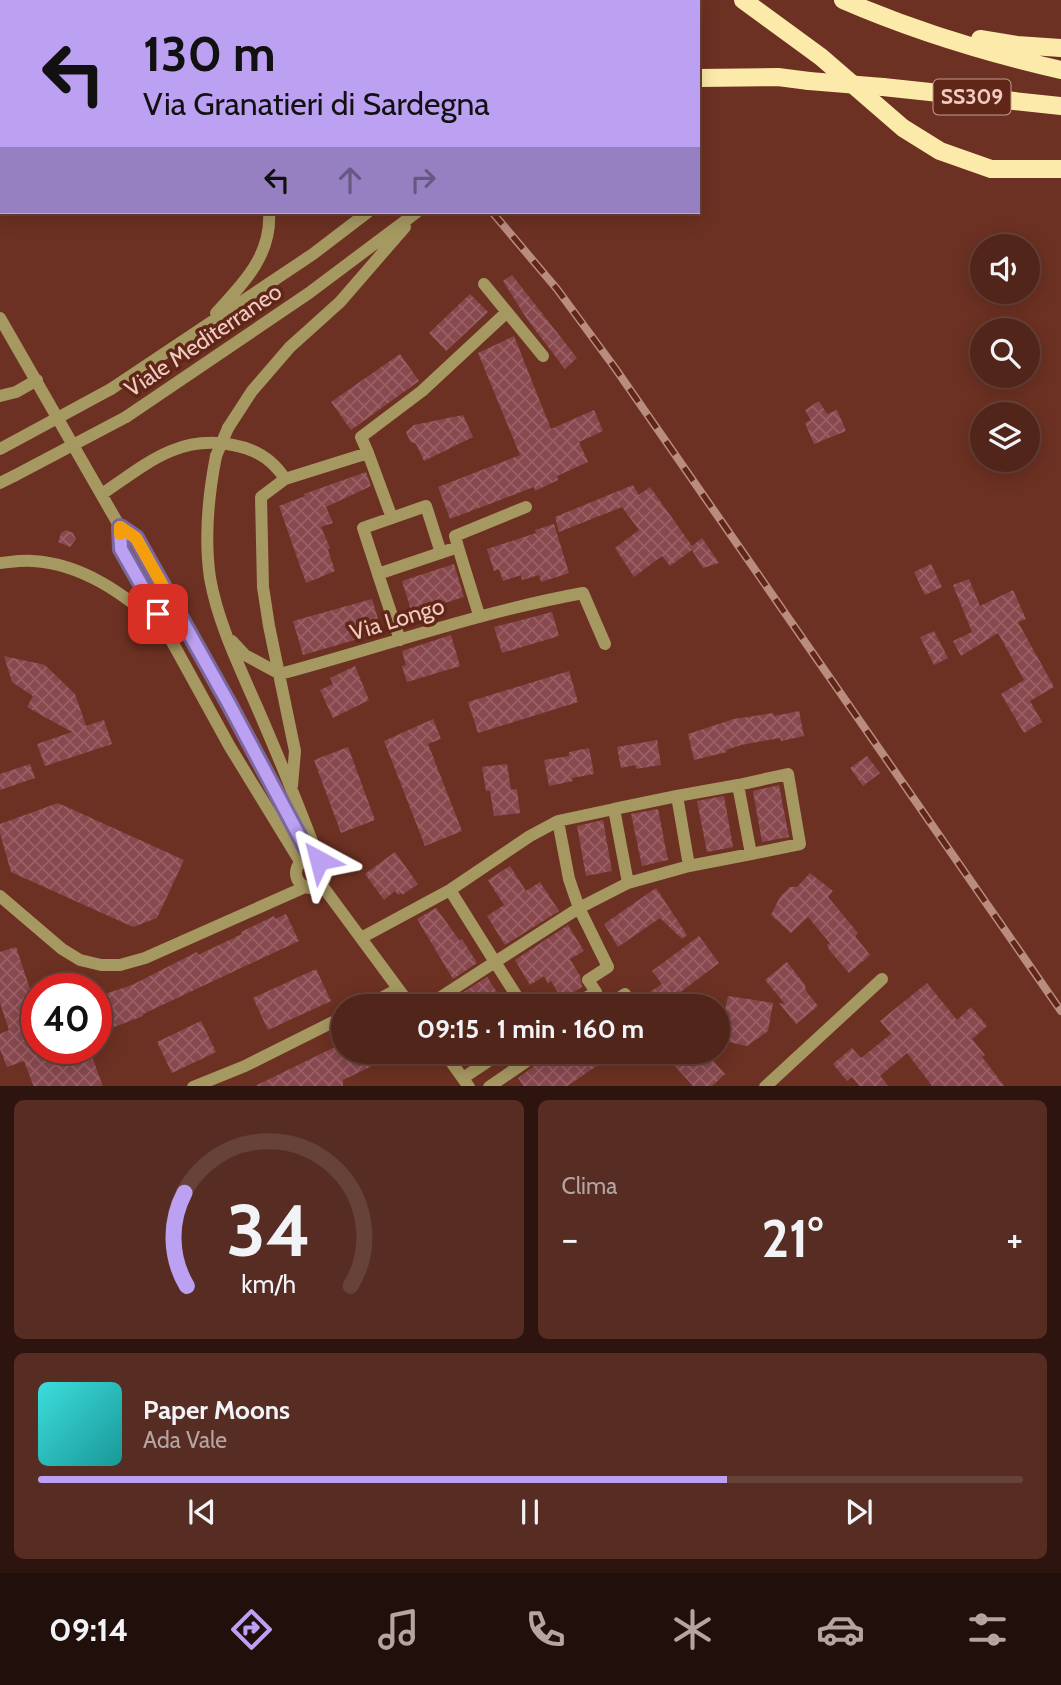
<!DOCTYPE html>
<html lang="it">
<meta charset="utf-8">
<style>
body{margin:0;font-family:Cabin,sans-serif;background:#572d23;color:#f1f3f6;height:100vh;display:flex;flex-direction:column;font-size:26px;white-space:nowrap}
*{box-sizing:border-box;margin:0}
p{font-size:23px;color:#b4a5a2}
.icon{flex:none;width:38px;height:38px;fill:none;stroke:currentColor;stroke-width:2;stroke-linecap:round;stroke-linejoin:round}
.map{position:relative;height:1086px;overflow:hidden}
.sheet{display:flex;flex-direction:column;gap:14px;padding:14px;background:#2d140e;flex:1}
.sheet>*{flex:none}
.guide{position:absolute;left:0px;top:0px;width:700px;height:214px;box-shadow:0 4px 18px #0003,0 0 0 2px #674239;background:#bca0f2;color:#111;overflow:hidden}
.fabs{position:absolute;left:970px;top:234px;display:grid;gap:14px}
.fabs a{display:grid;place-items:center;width:70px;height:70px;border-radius:50%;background:#51251a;box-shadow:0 4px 18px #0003,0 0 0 2px #674239;font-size:35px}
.speed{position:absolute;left:21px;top:973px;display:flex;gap:14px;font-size:35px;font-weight:700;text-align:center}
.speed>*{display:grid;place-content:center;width:91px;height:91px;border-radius:50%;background:#51251a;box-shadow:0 4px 18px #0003,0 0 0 2px #674239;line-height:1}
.speed .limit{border:10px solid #d22;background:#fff;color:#111}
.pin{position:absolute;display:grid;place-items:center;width:60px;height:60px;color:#fff;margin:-30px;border-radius:14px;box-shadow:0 4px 10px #0006}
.me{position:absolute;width:77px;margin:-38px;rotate:322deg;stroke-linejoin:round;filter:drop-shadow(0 0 5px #0008)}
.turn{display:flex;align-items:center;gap:24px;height:147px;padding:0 28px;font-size:32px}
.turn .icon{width:91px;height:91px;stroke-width:2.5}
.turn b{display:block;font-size:49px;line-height:60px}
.lanes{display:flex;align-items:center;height:66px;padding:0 28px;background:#0003;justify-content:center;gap:35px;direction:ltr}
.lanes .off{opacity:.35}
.big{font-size:52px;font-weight:700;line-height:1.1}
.sheet .tile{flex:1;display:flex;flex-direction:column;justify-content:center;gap:10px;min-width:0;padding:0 24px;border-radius:10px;background:#572d23}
.sheet .dial{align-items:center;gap:0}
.dial svg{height:182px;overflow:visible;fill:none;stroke:#674239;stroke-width:7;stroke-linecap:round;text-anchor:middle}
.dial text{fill:#f1f3f6;stroke:none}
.song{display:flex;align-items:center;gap:21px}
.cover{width:84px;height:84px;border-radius:10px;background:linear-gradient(135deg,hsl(180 70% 55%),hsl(180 70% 35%))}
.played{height:7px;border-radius:4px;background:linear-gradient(90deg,#bca0f2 70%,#674239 70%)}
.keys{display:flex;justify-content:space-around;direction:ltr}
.heat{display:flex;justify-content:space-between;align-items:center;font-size:38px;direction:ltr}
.sheet .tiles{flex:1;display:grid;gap:14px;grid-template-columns:1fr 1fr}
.tile:last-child{grid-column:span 2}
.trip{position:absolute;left:331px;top:994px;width:399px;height:70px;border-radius:35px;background:#51251a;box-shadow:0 4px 18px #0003,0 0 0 2px #674239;font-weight:700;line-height:70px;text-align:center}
.menu{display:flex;height:112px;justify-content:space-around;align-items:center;background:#200f0a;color:#b4a5a2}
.menu .icon{width:49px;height:49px}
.menu .current{color:#bca0f2}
.menu b{font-size:32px;color:#f1f3f6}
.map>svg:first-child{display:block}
.building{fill:url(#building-cross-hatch)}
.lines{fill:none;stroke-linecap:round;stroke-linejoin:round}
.minor{stroke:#a69861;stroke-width:12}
.major{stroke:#fbeaa9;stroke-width:18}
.rail-casing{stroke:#ba8c80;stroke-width:8}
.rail{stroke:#602617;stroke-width:5;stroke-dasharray:16;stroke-linecap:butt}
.minor-bridge{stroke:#a69861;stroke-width:12}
.major-bridge{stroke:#fbeaa9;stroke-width:18}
.route-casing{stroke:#7a689d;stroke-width:18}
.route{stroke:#bca0f2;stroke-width:12}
.slow{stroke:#f59e0b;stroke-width:12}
.labels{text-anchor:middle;stroke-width:7;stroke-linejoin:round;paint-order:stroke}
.shield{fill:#602617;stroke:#c59a8e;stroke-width:2}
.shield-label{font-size:21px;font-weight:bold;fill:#f0cbc1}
.street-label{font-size:23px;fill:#f0cbc1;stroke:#602617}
</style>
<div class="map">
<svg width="1061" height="1087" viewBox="0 0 1061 1087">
<defs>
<pattern id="building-cross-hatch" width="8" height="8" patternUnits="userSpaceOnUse" patternTransform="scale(1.75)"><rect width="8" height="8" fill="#88484e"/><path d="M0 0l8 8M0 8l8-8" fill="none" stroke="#996166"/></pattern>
</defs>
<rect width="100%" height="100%" fill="#6c3122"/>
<path class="building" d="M512 275 577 358 565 369 527 319 503 281Z
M470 294 488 312 446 351 429 333Z
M514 336 551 429 594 410 603 431 579 442 588 462 557 476 558 480 535 491 534 487 450 519 438 487 520 455 478 353Z
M400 354 419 381 351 430 331 402Z
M819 401 827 414 837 410 846 431 814 444 805 423 811 420 805 410Z
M463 415 473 437 424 461 416 444 410 441 406 432 414 425Z
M366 472 371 486 326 507 333 523 321 527 330 548 328 550 335 571 306 583 279 506 305 496 304 494Z
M633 485 639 495 650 487 692 546 702 538 719 563 703 568 692 550 670 566 662 556 634 577 615 548 639 530 622 507 559 532 555 517Z
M554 524 569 573 541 582 539 575 522 580 521 575 503 581 499 569 494 571 487 549 536 533 535 530Z
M66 530 73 533 76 539 70 547 58 542 61 533Z
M454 564 464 597 412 613 402 581Z
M931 564 942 587 925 595 914 572Z
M969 579 980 606 1013 590 1026 619 1018 622 1054 687 1030 701 1042 722 1024 733 1001 694 1024 680 998 633 961 656 953 641 972 632 953 585Z
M372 599 382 632 303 655 293 621Z
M552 612 559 636 502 653 494 627Z
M934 631 948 658 934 665 920 637Z
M451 635 460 666 407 682 402 666 406 665 402 651Z
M4 656 45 665 75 694 86 726 104 720 112 744 45 766 37 744 72 732 27 707 33 696 12 682Z
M355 666 369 700 333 718 320 690 333 684 330 678Z
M569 671 578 702 478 733 468 702Z
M799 711 804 736 781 741 780 738 741 745 726 750 727 752 694 760 688 734 734 719 773 713 774 716Z
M433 719 441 739 428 744 462 831 425 846 384 741Z
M657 740 661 765 636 769V765L621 768 617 747Z
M348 747 375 820 341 833 314 760Z
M589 748 594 774 572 778 573 781 549 786 544 760 569 756V752Z
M867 756 880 773 863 786 850 768Z
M30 764 35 778 0 790V774Z
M507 764 511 790 517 789 520 813 494 816 490 791H486L482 767Z
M779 785 789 837 762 842 753 791Z
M724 796 733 847 707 852 697 801Z
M58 803 184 860 157 918 133 927 11 872 0 833V824Z
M658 809 668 860 642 866 631 814Z
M603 820 612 871 586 876 577 826Z
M395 852 418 884 402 895 401 893 398 895 395 891 384 900 365 874Z
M510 866 526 891 540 882 559 911 505 945 487 916 504 905 488 880Z
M810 873 833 891 828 897 858 933 855 936 870 955 849 973 830 951 827 945 830 943 808 917 791 933 771 915 780 897 790 887H797Z
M656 888 687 935 682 939 660 918 618 947 604 924Z
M436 908 460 941 462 939 477 963 453 979 417 919Z
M286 914 299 941 143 1014V1016L96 1034V997L132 985 197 952 198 955 242 934 241 932 274 916 275 919Z
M568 925 584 951 570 959 580 976 582 987 562 999 551 981 548 983 544 976 530 985 515 960Z
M699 936 719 963 662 1006H628L662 984 652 971Z
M16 947 37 1010V1048H89L103 1087H34L24 1061 7 1067 0 1049V1034L9 1030 0 1003V952Z
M787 962 805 985 806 991 818 1006 796 1024 779 1003 785 1004 765 980Z
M316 969 331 1001 268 1030 253 998Z
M487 977 506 1006H470L462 993Z
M927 983 957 1020 971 1007 987 1026 972 1039 985 1055 982 1057 1005 1087H933L907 1053 880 1076 889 1087H860L852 1077 847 1081 833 1064 852 1048 861 1058 891 1034 880 1021Z
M728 996 773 1003 768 1031 747 1046 724 1041 720 1032Z
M201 1021 216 1052 172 1073 157 1042Z
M343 1043V1052H401L343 1080V1087H253Z
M553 1052H617L566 1087H524L518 1078Z
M689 1052H705L725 1074 711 1087H694L674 1065Z"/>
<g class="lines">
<path class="minor" d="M0 140 2 138
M484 284 543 356
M216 313C243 284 272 255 269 212
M0 318 120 527 121 549 230 747 301 863
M111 389 313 254 368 212
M0 396 16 392 37 380
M126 417 309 293 417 212
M228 428 252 391 290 347 340 302 405 227
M368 453 392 518
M216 456C208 497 204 537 210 578 218 623 239 666 257 707 279 758 300 808 319 860
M0 483 14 476
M102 494C145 465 178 434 233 445 256 449 273 460 285 479
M120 527 136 538 229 704 311 858
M458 547 455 536 526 507
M0 563C11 562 22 560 33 561 83 564 123 594 159 624
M378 574 363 528 426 506 441 553
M400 640 378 574 458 547 479 615
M232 641 245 655 280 674
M280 674C381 647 479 612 583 593L605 644
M738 785 788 774 800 844 751 854
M292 786 295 751 269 626 263 587 261 497 285 479 368 453 361 437 422 391 507 312
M677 796 738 785 751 854 689 866
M614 809 677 796 689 866 628 883
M558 821 614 809 628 883 579 908 608 967 588 980 596 992 572 1006
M296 873a15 15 0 1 1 30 0a15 15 0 1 1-30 0Z
M321 884 411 1006
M450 890 530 836 558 821 569 879 579 908 495 962 523 1006
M0 896 62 949 80 960 101 965H120L145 958 305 887 310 888
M361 938 450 890 495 962 427 1006
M366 1006 398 989
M607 1006 625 994
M444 1052 469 1087
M463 1078 502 1052
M193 1087 245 1066 343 1017
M489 1087 540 1052
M765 1087 882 979"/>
<path class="major" d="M527 0 528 2
M743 0 821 57 903 128 940 151 991 169H1061
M843 0C912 30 987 53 1061 70
M650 2 653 0
M686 2 689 0
M980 39 1017 45 1061 48
M698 78 778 77 809 81
M883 87 1061 106"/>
<g class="rail-casing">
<path id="rail" d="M252 0 255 2
M492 212 557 289 615 368 1061 1011"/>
</g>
<use href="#rail" class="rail"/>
<path class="minor-bridge" d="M0 449 111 389
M216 456 228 428
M14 476 126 417"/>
<path class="major-bridge" d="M809 81 883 87"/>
</g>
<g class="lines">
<g class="route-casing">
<path id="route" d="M158 614 121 549 120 527 136 538 229 704 311 858 319 860"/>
</g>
<use href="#route" class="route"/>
<path class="slow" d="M120 534V527L136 538 170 599"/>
</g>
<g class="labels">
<rect class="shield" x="933.5" y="79.5" width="77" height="35" rx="5"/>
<g class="shield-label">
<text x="972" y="104">SS309</text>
</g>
<g class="street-label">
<text transform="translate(203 340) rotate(-34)" y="8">Viale Mediterraneo</text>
<text transform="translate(397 619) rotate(-17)" y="8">Via Longo</text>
</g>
</g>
</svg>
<div class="fabs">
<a><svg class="icon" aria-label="sound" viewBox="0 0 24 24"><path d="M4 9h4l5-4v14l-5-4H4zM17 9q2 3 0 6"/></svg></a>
<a><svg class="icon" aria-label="search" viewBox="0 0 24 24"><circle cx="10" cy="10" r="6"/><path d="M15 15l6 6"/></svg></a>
<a><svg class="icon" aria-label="layers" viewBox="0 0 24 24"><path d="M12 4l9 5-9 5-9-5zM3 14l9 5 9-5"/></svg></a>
</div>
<div class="speed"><div class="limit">40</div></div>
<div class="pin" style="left:158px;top:614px;background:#d93025"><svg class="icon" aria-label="arrive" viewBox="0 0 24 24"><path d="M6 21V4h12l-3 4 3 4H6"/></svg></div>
<svg class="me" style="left:319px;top:860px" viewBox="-20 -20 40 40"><path d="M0-17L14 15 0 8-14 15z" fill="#bca0f2" stroke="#fff" stroke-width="4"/></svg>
<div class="trip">09:15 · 1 min · 160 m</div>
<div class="guide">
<div class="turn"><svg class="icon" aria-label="left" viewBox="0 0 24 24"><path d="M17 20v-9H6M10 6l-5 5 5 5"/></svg><div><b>130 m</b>Via Granatieri di Sardegna</div></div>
<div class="lanes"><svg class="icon" aria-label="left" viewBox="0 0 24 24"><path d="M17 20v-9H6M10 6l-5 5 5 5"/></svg><svg class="icon off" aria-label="ahead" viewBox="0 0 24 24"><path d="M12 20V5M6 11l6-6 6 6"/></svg><svg class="icon off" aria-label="right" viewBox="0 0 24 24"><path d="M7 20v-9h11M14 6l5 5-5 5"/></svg></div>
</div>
</div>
<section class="sheet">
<div class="tiles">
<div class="tile dial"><svg viewBox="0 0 100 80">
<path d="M14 69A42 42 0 1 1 86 69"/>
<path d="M14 69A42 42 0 0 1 13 28" stroke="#bca0f2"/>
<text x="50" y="56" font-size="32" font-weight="700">34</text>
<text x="50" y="72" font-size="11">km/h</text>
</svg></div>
<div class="tile"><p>Clima</p>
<div class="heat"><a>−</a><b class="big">21°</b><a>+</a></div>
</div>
<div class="tile">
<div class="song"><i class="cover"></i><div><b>Paper Moons</b><p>Ada Vale</p></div></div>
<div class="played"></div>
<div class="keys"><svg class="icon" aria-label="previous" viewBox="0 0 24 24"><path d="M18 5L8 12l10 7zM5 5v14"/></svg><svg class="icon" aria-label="pause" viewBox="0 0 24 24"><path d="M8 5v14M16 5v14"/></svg><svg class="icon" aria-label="next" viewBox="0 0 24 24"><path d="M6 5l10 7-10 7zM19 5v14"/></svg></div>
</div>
</div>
</section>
<nav class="menu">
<b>09:14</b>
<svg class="icon current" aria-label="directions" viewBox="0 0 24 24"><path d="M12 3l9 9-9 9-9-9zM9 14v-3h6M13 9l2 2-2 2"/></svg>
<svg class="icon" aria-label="music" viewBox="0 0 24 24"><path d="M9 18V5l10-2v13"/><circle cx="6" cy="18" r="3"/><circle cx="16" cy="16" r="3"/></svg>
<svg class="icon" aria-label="phone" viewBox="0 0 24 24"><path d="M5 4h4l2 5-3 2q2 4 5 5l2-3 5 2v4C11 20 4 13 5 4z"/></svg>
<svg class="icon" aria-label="climate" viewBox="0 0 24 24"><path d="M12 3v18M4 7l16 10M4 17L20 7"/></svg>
<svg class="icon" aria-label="car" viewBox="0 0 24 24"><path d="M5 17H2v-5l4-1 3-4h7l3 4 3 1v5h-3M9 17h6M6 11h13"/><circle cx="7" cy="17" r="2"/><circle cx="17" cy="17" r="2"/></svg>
<svg class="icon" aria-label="filters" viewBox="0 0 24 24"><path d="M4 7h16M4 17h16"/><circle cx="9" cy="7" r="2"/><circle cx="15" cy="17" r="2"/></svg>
</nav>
